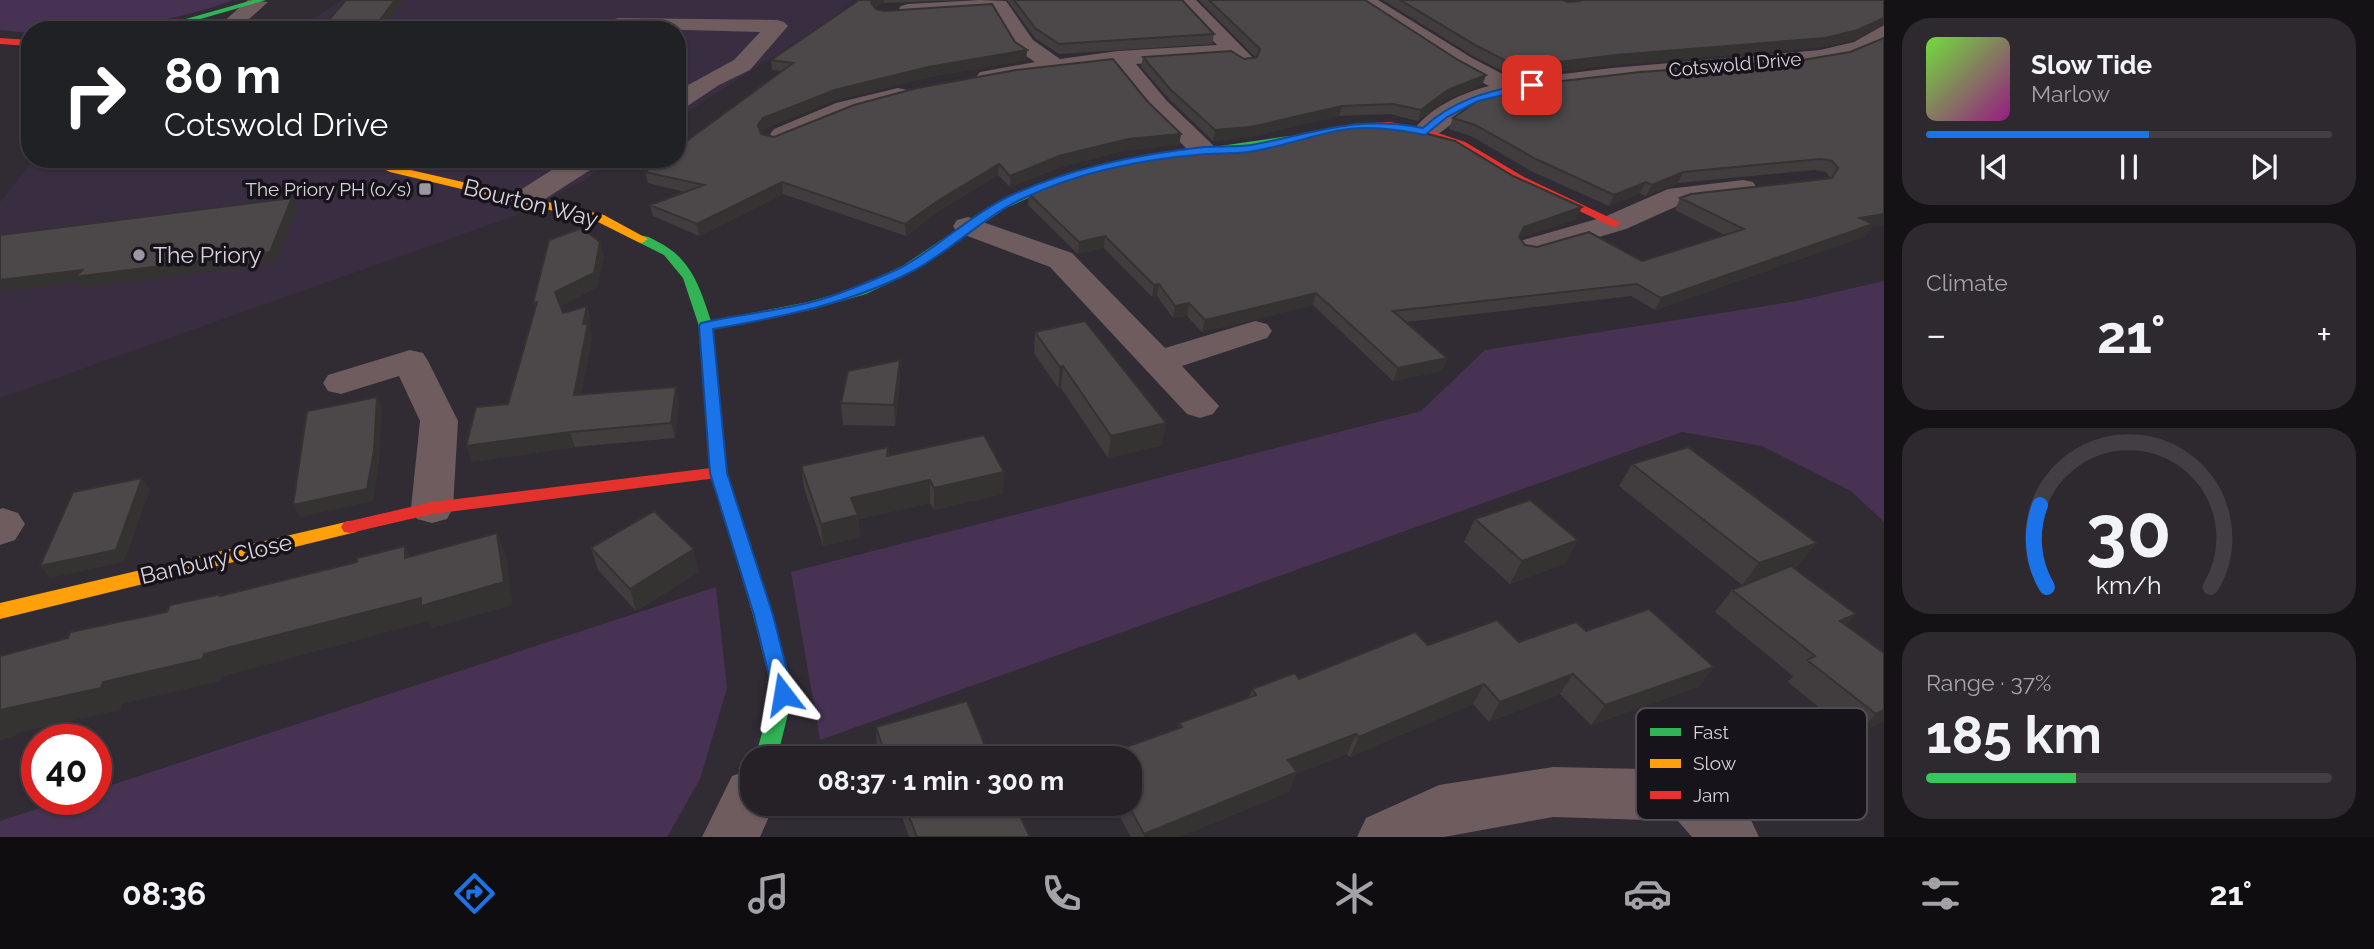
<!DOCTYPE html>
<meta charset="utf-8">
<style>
body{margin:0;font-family:Raleway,sans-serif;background:#2d292f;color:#f1f3f6;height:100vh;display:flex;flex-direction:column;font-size:26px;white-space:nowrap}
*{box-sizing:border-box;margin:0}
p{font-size:23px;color:#a3a3a7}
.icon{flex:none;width:38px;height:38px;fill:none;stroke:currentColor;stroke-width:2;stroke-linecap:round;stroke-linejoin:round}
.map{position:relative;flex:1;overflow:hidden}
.side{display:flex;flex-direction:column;gap:18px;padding:18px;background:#141215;width:490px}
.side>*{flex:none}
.hud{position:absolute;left:21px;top:21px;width:665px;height:147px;border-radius:28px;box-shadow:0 2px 5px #0004,0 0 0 2px #423e44;background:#202124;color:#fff;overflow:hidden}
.speed{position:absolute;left:21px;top:724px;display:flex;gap:14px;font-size:35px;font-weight:700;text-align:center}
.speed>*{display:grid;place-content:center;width:91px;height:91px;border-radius:50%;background:#252127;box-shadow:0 2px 5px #0004,0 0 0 2px #423e44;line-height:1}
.speed .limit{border:10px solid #d22;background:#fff;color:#111}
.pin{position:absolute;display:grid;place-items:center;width:60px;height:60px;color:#fff;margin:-30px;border-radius:14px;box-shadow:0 4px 10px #0006}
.me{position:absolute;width:77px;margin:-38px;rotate:346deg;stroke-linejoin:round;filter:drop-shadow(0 0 5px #0008)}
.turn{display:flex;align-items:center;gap:24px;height:147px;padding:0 28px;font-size:32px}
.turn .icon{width:91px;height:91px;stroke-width:2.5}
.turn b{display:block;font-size:49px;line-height:60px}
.big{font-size:52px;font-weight:700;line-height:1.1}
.side .tile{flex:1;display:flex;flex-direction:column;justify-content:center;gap:10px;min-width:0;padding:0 24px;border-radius:28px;background:#2d292f}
.side .dial{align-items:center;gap:0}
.dial svg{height:182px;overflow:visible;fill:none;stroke:#423e44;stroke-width:7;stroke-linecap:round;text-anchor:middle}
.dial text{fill:#f1f3f6;stroke:none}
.song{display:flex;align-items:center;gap:21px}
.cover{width:84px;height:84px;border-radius:10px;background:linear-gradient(135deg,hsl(100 70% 55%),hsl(310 70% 35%))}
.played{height:7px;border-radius:4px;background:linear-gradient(90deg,#1a73e8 55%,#423e44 55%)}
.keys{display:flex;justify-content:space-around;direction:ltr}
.heat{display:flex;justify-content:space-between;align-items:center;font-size:38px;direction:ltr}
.charge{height:10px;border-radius:5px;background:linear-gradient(90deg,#34c759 37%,#423e44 0)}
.trip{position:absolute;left:740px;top:746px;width:402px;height:70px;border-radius:28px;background:#252127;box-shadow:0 2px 5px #0004,0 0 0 2px #423e44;font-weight:700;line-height:70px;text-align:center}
.dock{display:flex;height:112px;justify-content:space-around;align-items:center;background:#0f0d10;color:#a3a3a7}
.dock .icon{width:49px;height:49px}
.dock .selected{color:#1a73e8}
.dock b{font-size:32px;color:#f1f3f6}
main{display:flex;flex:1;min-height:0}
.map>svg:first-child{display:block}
.built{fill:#392d41}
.green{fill:#473253}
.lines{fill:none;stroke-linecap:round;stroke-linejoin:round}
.street{fill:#6e5c5e;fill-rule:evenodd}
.fast{fill:#30b455;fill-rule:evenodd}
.slow{fill:#ff9f0a;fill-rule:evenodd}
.jam{fill:#e5322d;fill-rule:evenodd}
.wall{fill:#413d3e}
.shaded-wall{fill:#353232}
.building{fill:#4c4748;stroke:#353232;stroke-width:2}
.route{fill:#1a73e8;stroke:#114b97;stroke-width:2}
.poi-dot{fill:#9c97a1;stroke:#17131a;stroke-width:2.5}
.labels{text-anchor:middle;stroke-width:7;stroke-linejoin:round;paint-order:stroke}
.far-street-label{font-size:19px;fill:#d6d0db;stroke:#17131a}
.far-poi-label{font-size:19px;fill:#d6d0db;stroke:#17131a;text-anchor:end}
.street-label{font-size:23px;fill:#d6d0db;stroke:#17131a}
.poi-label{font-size:23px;fill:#d6d0db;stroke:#17131a;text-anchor:start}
.key{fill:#17131a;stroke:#504c54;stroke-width:2}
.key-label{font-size:19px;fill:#d6d0db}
</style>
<main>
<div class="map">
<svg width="1884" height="837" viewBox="0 0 1884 837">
<rect width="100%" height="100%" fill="#312c34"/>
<path class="built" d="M341 0H854L834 17 677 119V30H298Z
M35 159H616L583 181 514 216 0 398V202Z"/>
<path class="green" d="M0 0H233C168 25 98 30 30 30V33L0 30Z
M1884 281V522L1851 491 1762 446 1682 432 820 740 791 572 1421 411 1485 350 1797 301Z
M716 587 727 688 700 779 667 837H0V821L65 800H96V790Z"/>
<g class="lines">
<path class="street" d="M248 0 268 2 237 30H214Z
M980 0 1006 1 1033 40 1060 59 1118 51 1217 45 1175 0H1196L1256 61 1253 66C1242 69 1237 66 1229 58L1136 64 1167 101 1213 145 1217 151 1213 157 1204 159 1195 157 1149 111 1113 66 988 84 980 82 976 77 980 72 1035 62 1017 50 993 11 908 16 901 14 898 10 901 6 908 4Z
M1354 0H1378L1472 58 1514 80 1612 68 1820 50 1854 42 1884 25V42C1843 73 1743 71 1691 75 1641 79 1591 83 1542 90 1517 94 1492 97 1470 110 1452 120 1438 143 1416 137L1412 132C1429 108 1461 93 1489 86L1456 68Z
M618 18 777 20 784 22 788 26 750 70 719 85 686 107 677 109V91L734 60 760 32 611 28 608 24 611 20Z
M898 88 907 90 910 95 907 100 854 113 783 142 774 139 770 134 774 129 836 103Z
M569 159H601L598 165 534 206 524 209 514 206 510 200 514 194Z
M1743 180 1753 182 1757 188 1753 194 1684 203 1626 229 1531 257 1520 255 1516 248 1520 241 1604 217 1668 189Z
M968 217 1072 253 1165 348 1255 321 1267 324 1272 331 1267 338 1182 366 1219 406 1213 414 1200 418 1187 414 1050 267 957 232 953 226 957 220Z
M410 350 423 353 428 361 458 421 453 508 447 519 432 523 417 519 411 508 420 421 399 376 341 394 328 391 323 383 328 375Z
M3 508 18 513 25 524 15 540 0 545V509Z
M1767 737 1786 744 1794 761 1786 778 1735 802 1750 818 1759 837H1692L1678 821 1553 817 1444 837H1357L1366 818 1439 785 1553 767 1688 770Z
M752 769V803H775L760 837H702L732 776Z"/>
<path class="fast" d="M253 0H266L162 30H147Z
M1289 136 1293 137V141L1123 166 1073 178 1006 208 914 271 866 294 810 310 713 329 727 473 773 615 793 694 777 758H755L773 694 753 615 711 473 699 326 683 278 664 255 638 242V236C646 235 651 238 658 242 691 258 700 288 711 321L808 302 856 288 904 265 998 202 1065 174 1123 160Z"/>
<path class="slow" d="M362 159H377L398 167 604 215 648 239 642 243 638 242 596 221 390 172Z
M350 521 356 522 359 527 356 532 0 619V603Z"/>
<path class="jam" d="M0 38 30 40V46L0 44Z
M1390 122 1429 130 1465 142 1524 177 1621 223 1615 227 1611 226 1516 181 1457 146 1423 135 1390 128 1351 130 1346 127 1351 124Z
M719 467 727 473 725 477 432 514 350 533 344 532 341 527 344 522 350 521 432 502Z"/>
</g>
<path class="wall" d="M859 0H966L884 3 874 7 876 9 1015 42 1027 50 1026 60 929 77 835 100 764 129 761 134 774 137 1148 102 1181 134 1179 145 1126 150 1058 168 1010 187 998 175 939 211 906 236 783 194 699 236 653 216 650 205 685 192 648 183 645 172 782 71 772 70 771 60Z
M1007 0H1182L1214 34 1212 44 1059 54 1035 38Z
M1199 0H1365L1458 60 1486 75 1482 85 1445 100 1418 121 1390 114 1339 116 1249 137 1213 141 1169 99 1141 67 1143 57 1244 59 1256 58Z
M1383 0H1562L1568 2 1580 1 1579 0H1884V24L1853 40 1820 47 1612 65 1514 77 1473 56Z
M403 1 381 30H320Z
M1850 52 1872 227 1866 236 1655 310 1631 296 1406 322 1447 358 1442 371 1393 381 1313 305 1202 332 1187 316 1173 318 1157 296 1152 297 1104 248 1078 254 1028 205 1029 194 1576 219 1519 238 1525 245 1642 261 1725 235 1675 210 1680 198 1830 178 1826 172 1815 170 1678 183 1646 196 1640 193 1609 206 1531 171 1471 136 1449 129 1453 118Z
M604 256 597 287 561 306 563 313 591 321 589 327 592 338 581 394 679 402 675 438 575 447 472 462 508 404 534 309Z
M1035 332 1162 445 1108 458 1061 388H1058L1034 353Z
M900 382 895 426 843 425 841 403Z
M888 447 889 456 1003 494 934 510 930 503 858 519 860 537 823 546 804 488 801 466Z
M1632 464 1799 565 1792 568 1846 625 1884 721 1854 736 1788 682 1793 676 1715 612 1732 590 1742 585 1619 486Z
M1475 519 1566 563 1510 584 1464 542Z
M591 548 699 572 636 611 598 570Z
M1586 631 1714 667 1698 687 1591 725 1560 694 1489 722 1473 704 1350 757 1347 754 1296 774 1289 792 1179 837H1131L1112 803H1130V758H1101V756L1178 728 1179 723 1249 698 1252 689 1299 679 1428 645 1519 642Z
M876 727 990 758H880L877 749Z
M894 803H1014L1030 837H909L901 814 898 815Z"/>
<path class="shaded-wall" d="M395 0 403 1 381 30H374V28Z
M873 0H884V3L875 6 871 12V3Z
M1884 18V24L1853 40 1820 47 1612 65 1514 77 1518 67 1616 55Z
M1027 50 1026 60 929 77 835 100 764 129 759 136 758 125 763 118 835 90 928 67Z
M1486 75 1482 85 1445 100 1418 121 1421 110 1448 90Z
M1342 106 1339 116 1249 137 1213 141 1215 130Z
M1181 134 1179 145 1126 150 1058 168 1010 187V176L1059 156 1128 139Z
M999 164 998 175 939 211 906 236 905 224 939 200Z
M1683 172 1678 183 1646 196 1652 185Z
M782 182 783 194 699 236 697 224Z
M1646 182 1640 193 1609 206 1614 195Z
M292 198 297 208 275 263 81 288 78 282 0 292V280Z
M1582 207 1576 219 1519 238V237L1524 227Z
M1884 214V225L1872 227 1866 236 1655 310 1661 298 1860 218Z
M1105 236 1104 248 1078 254 1079 242Z
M600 242 604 256 597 287 559 307 555 292Z
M1159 284 1157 296 1152 297 1154 285Z
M1316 293 1313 305 1202 332 1205 320Z
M1189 303 1187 316 1173 318 1175 306Z
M587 306 591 321 589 327 592 338 578 410 574 395 583 324Z
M1447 358 1442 371 1393 381 1398 368Z
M900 360V382L895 426 894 405Z
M1063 366 1061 388H1058L1060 367Z
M676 387 679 402 675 438 671 423Z
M377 397 382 408 379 463 373 501 300 517 293 505Z
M1166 423 1162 445 1108 458 1111 436Z
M570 432 575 447 472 462 466 446Z
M1004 472 1003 494 934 510V488Z
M142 478 150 490 124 562 50 578 40 566Z
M930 480V503L858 519 860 537 823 546 821 524 851 498Z
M497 533 506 555 513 605 432 628 429 621 221 677 220 681 122 704 120 710 17 733 16 736 0 740V710L204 654Z
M1578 540 1566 563 1510 584 1522 561Z
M1817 543 1799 565 1742 585 1759 563Z
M405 546 416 568 405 558Z
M694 549 699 572 636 611 630 589Z
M1856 614 1837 637 1840 621Z
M1714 667 1698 687 1591 725 1605 705Z
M1573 674 1560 694 1489 722 1500 702Z
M1484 684 1473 704 1350 757 1359 737Z
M1884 710V721L1854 736 1876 714Z
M1356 734 1347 754 1296 774 1289 792 1179 837H1144V834L1288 760Z
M897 803H900L901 814 898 815Z"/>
<path class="building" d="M346 0H395L374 28 320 30Z
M859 0H873L871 3 876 9 884 11 992 4 1015 42 1027 50 928 67 835 90 763 118 758 125 761 134 774 137 854 105 917 88 1016 70 1113 59 1148 102 1181 134 1128 139 1059 156 1010 176 999 164 939 200 905 224 782 182 697 224 650 205 704 185 645 172 662 159H677V148L793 63 771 60Z
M1014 0H1182L1214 34 1059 44 1035 28Z
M1209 0H1365L1458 60 1486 75 1448 90 1421 110 1393 104 1342 106 1251 127 1215 130 1170 89 1143 57 1231 51 1244 59 1257 57 1260 49Z
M1400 0H1562L1568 2 1580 1 1581 0H1884V18L1858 30 1825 38 1616 55 1518 67 1477 46Z
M1884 38V214L1860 218 1873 224 1661 298 1637 284 1393 311 1447 358 1398 368 1316 293 1205 320 1189 303 1175 306 1159 284 1154 285 1105 236 1079 242 1029 194 1081 173 1130 160 1252 147 1342 127 1393 125 1455 141 1513 176 1582 207 1524 227 1519 237 1525 245 1537 247 1589 232 1642 261 1744 229 1680 198 1691 194 1832 178 1838 168 1832 161 1821 159 1683 172 1652 185 1646 182 1614 195 1536 159 1475 125 1453 118 1483 97 1528 85 1640 72 1797 61 1850 52Z
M292 198 270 252 75 277 82 270 0 280V235Z
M582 228 600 242 594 273 555 292 563 313 587 306 583 324 588 323 574 395 676 387 671 423 570 432 466 446 476 407 508 404 537 302 533 303 549 240Z
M1085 321 1166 423 1111 436 1063 366 1060 367 1035 332Z
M900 360 894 405 841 403 848 371Z
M377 397 374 451 367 489 293 505 307 411Z
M984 435 1004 472 934 488 930 480 851 498 858 515 821 524 801 466 888 447 887 456Z
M1688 447 1817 543 1759 563 1632 464Z
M142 478 116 550 40 566 73 492Z
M1530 500 1578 540 1522 561 1475 519Z
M654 511 694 549 630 589 591 548Z
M497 533 504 582 421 606V598L204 654 203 659 103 682 101 688 0 710V656L68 638 70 632 167 612 170 605 221 594 220 596 357 562V558L405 546V558Z
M1791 566 1856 614 1840 621 1884 653V710L1876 714 1807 660 1815 656 1732 590Z
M1649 609 1714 667 1605 705 1573 674 1500 702 1484 684 1359 737 1356 734 1288 760 1297 772 1144 834 1127 803H1130V758H1102L1101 756 1182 727 1179 723 1256 695 1252 689 1295 673 1299 679 1415 632 1428 645 1497 620 1519 642 1576 622 1586 631Z
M967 701 990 758H886L876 727Z
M904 803H1014L1030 837H917Z"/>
<path class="route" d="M1532 82 1536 83V87L1478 101 1447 117 1425 135C1396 129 1366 125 1336 131 1307 137 1278 148 1248 152 1234 154 1220 153 1206 154 1144 159 1078 172 1022 199 982 218 950 252 911 272 849 304 781 317 713 329L727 473 773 615 793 694 790 700 783 703 775 700 754 615 710 473 699 326 701 323C747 312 796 310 840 293 861 285 884 276 904 266 942 244 974 212 1014 194 1074 167 1139 154 1204 147 1220 146 1236 147 1251 145 1317 133 1354 115 1423 128 1455 98 1491 91 1532 82Z"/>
<g class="poi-dot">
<rect x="418" y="182" width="14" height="14" rx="3.5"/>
<circle cx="139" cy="255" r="7"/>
</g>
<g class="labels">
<g class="far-street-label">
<text transform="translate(1735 64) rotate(-5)" y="7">Cotswold Drive</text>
</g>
<g class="far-poi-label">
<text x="411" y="196">The Priory PH (o/s)</text>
</g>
<g class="street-label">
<text transform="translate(531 203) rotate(14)" y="8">Bourton Way</text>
<text transform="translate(216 559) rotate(-13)" y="8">Banbury Close</text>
</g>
<g class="poi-label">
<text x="153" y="263">The Priory</text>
</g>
</g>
<rect x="1636" y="708" width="231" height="112" rx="10" class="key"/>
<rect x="1650" y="728" width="31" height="8" fill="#30b455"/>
<rect x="1650" y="759" width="31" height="9" fill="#ff9f0a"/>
<rect x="1650" y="791" width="31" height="8" fill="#e5322d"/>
<g class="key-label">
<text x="1693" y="739">Fast</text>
<text x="1693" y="770">Slow</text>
<text x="1693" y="802">Jam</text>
</g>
</svg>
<div class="speed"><div class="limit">40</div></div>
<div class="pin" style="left:1532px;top:85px;background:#d93025"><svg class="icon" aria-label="arrive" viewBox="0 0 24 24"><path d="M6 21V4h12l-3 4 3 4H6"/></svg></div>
<svg class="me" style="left:783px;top:694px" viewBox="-20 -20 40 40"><path d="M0-17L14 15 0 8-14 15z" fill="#1a73e8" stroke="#fff" stroke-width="4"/></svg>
<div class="trip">08:37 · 1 min · 300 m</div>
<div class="hud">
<div class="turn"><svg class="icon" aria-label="right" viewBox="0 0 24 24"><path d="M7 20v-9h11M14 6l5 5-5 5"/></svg><div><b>80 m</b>Cotswold Drive</div></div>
</div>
</div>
<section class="side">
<div class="tile">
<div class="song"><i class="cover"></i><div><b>Slow Tide</b><p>Marlow</p></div></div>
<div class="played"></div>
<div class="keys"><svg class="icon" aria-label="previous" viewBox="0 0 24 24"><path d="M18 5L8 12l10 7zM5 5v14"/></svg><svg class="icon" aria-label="pause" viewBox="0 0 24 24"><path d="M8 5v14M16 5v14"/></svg><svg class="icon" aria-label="next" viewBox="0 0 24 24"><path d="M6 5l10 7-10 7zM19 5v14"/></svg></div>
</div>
<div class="tile"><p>Climate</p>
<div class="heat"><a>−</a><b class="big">21°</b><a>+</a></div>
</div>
<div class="tile dial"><svg viewBox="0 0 100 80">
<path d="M14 69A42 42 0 1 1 86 69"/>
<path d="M14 69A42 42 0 0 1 11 33" stroke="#1a73e8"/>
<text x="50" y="56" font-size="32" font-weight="700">30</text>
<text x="50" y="72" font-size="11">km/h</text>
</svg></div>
<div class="tile"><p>Range · 37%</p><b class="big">185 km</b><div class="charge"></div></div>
</section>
</main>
<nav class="dock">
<b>08:36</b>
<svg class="icon selected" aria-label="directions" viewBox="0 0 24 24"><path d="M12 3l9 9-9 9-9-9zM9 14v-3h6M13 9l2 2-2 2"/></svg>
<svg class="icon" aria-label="music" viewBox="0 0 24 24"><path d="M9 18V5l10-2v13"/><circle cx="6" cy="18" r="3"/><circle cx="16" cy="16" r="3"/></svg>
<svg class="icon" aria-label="phone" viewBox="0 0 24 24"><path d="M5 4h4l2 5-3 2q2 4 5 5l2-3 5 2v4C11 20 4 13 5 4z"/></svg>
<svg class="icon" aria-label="climate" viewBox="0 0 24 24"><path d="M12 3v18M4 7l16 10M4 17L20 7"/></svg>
<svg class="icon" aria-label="car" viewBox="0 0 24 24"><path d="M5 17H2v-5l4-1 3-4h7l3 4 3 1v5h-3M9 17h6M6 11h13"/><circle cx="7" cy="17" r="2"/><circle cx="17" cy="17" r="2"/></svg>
<svg class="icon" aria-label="filters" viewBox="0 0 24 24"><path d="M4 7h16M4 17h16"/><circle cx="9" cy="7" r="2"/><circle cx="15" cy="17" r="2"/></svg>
<b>21°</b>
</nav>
